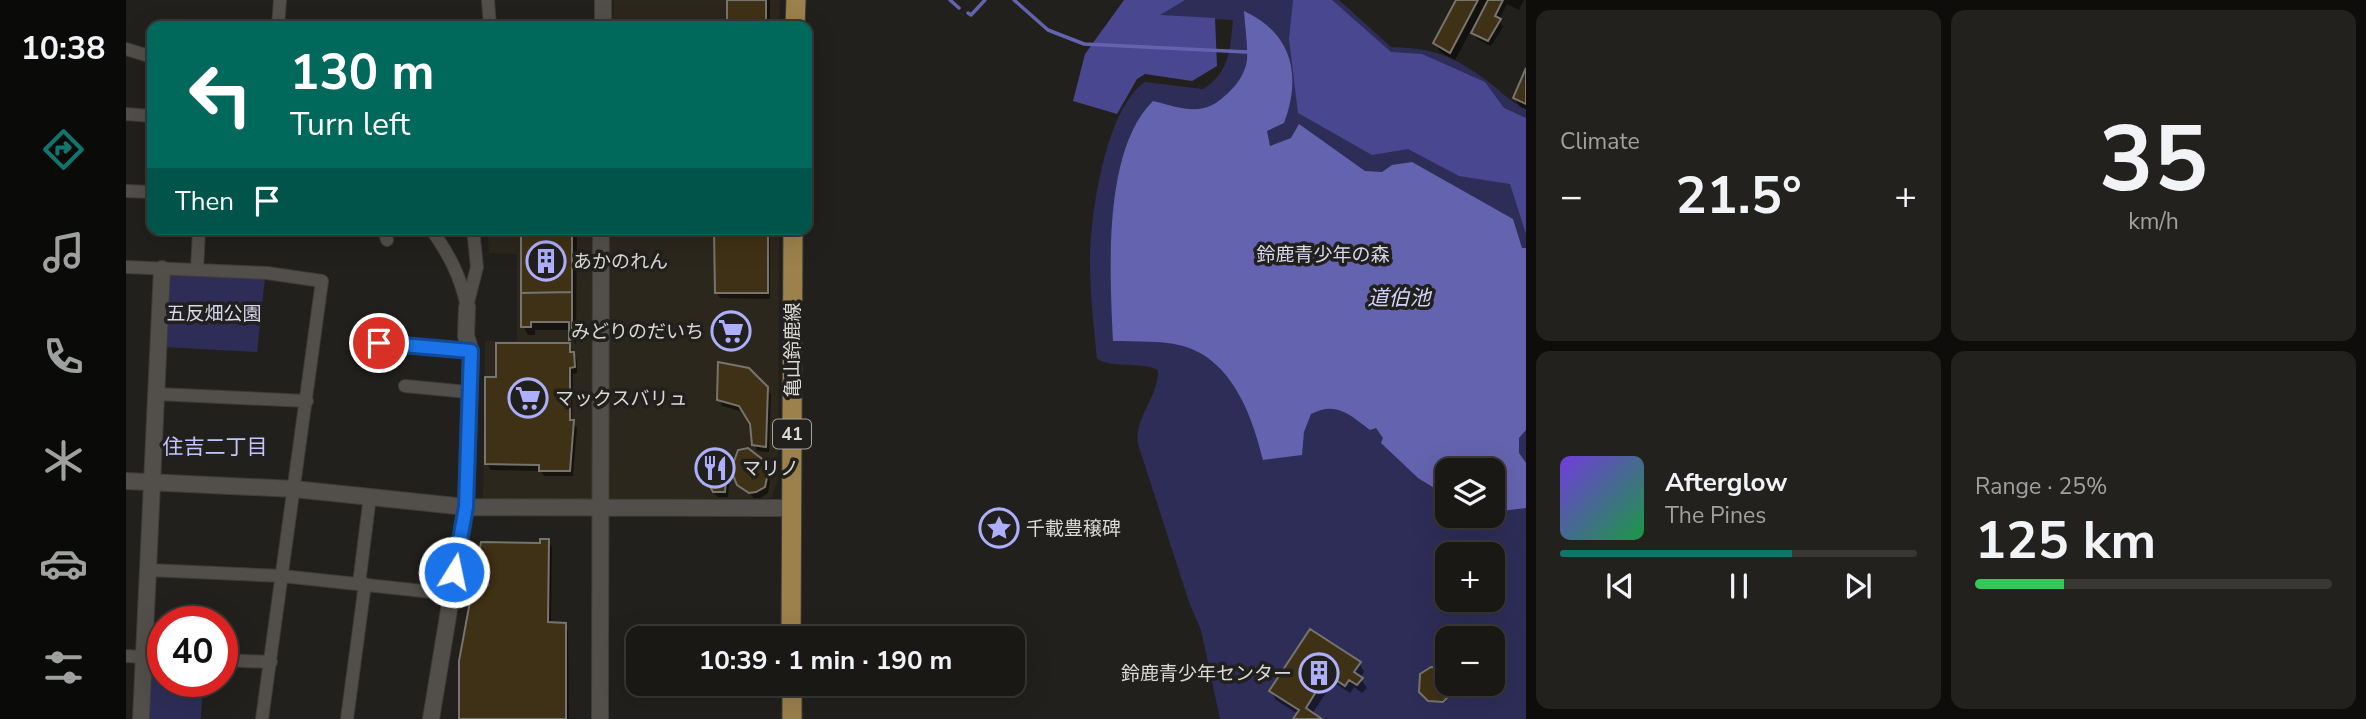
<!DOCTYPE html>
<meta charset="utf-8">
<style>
body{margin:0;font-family:"Nunito Sans","Noto Sans JP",sans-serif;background:#23211e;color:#f1f3f6;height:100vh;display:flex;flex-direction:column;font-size:26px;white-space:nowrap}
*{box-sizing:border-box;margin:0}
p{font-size:23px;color:#9fa0a0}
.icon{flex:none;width:38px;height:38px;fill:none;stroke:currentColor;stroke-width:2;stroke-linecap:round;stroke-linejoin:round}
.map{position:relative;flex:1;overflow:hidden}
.details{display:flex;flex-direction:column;gap:10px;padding:10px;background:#0e0d0c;width:840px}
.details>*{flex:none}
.banner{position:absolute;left:21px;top:21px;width:665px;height:214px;border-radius:14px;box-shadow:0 7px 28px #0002,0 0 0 2px #383734;background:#00695c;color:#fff;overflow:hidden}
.controls{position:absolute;left:1309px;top:458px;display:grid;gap:14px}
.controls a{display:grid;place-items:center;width:70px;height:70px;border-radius:14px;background:#1a1815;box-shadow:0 7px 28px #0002,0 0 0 2px #383734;font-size:35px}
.speed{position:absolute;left:21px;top:606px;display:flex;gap:14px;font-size:35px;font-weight:700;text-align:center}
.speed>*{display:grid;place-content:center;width:91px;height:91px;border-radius:50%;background:#1a1815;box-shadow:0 7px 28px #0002,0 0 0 2px #383734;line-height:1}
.speed .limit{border:10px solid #d22;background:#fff;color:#111}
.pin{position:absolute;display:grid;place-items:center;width:60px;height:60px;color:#fff;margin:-30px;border:4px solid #fff;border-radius:50%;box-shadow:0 2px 7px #0007}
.me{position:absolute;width:77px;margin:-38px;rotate:10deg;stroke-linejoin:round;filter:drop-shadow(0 0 5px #0008)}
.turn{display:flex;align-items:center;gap:24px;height:147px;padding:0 28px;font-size:32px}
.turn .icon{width:91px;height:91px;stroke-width:2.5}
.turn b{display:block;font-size:49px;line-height:60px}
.then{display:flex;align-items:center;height:66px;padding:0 28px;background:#0003;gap:14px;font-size:26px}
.big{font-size:52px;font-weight:700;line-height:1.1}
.details .widget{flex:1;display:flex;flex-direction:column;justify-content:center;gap:10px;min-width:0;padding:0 24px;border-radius:14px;background:#23211e}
.details .dial{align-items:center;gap:0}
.dial b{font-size:91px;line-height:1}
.song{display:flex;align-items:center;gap:21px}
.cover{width:84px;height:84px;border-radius:10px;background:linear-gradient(135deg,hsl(260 70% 55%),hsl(140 70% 35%))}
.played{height:7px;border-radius:4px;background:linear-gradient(90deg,#0f766e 65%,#383734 65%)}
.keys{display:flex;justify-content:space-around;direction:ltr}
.heat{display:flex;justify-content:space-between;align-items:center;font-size:38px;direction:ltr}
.charge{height:10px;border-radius:5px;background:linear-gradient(90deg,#34c759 25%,#383734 0)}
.details .tiles{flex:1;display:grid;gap:10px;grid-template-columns:repeat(2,1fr)}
.trip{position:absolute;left:500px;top:626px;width:399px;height:70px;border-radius:14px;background:#1a1815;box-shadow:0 7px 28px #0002,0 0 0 2px #383734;font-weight:700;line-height:70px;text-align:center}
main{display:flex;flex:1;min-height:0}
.tab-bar{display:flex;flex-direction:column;width:126px;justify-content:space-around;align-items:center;background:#0a0a08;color:#9fa0a0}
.tab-bar .icon{width:49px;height:49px}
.tab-bar .current{color:#0f766e}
.tab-bar b{font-size:32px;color:#f1f3f6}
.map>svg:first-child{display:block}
.built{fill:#2c271d}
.green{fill:#2e2d58;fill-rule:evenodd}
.forest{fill:#4a4791}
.water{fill:#6463af}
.shadow{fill:#0007}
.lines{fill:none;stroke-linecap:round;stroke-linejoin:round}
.stream{stroke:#6463af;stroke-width:3.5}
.building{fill:#3f3115;stroke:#76746e;stroke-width:2}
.street-casing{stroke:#3d3c38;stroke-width:14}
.secondary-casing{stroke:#3d3c38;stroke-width:18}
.primary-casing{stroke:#3d3c38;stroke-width:21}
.street{stroke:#524f4b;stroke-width:12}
.secondary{stroke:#524f4b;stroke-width:16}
.primary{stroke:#9c814d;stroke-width:19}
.route-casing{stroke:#114b97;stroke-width:18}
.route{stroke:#1a73e8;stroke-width:12}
.labels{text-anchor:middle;stroke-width:7;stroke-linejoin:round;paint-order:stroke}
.shield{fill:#22201c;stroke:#a3a29e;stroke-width:2}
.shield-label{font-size:18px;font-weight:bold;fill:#dad9d6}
.park-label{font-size:19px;fill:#d6d7ed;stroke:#22201c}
.poi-label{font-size:19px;fill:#dad9d6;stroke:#22201c;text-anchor:start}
.street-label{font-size:19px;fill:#dad9d6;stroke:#22201c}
.water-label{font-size:21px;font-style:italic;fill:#cfd2fd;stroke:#22201c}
.neighbourhood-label{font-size:21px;fill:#c2c5ff;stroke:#22201c}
</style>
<main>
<nav class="tab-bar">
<b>10:38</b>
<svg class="icon current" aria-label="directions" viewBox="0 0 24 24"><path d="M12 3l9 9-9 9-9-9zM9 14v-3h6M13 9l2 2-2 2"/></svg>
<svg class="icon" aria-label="music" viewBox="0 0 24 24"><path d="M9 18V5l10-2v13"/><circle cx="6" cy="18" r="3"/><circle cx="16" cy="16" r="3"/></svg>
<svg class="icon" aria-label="phone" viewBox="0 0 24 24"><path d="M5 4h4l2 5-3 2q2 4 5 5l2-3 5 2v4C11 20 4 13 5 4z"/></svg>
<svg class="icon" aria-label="climate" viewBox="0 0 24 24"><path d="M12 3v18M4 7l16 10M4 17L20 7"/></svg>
<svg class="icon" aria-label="car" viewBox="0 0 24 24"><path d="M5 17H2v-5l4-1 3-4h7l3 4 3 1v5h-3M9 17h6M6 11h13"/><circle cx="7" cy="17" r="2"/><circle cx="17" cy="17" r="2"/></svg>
<svg class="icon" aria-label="filters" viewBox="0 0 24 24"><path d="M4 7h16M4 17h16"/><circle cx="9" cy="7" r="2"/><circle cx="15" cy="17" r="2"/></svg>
</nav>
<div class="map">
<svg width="1400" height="719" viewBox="0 0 1400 719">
<rect width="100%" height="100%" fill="#22201c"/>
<path class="built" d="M488 0H654L653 26H373L372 19 487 21Z
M361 229H653L652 480 645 498 357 500 359 341H391V254L363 253Z"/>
<path class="green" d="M1025 0H1213L1265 47C1303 48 1324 54 1356 77 1372 88 1382 101 1400 109V719H1094L1075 630 1063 602 1012 444C1008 417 1033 397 1032 370 1014 361 990 369 971 359 968 328 964 295 964 263 964 217 979 109 1019 82L1077 89C1104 72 1104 50 1107 20L1024 16ZM1321 471H1367V516H1321ZM1321 555H1367V600H1321ZM1321 639H1367V684H1321Z
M44 273 139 277 131 352 38 347Z
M29 661 37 662V681H77L75 719H21L24 666Z"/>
<path class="forest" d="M998 0H1059L1034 15 1089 18 1091 66 1066 81 1019 74 1011 79 991 114 947 101 959 54Z
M1167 0H1206L1265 52 1296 54 1359 82 1378 108 1400 118V234L1384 184 1333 176 1282 149 1246 155 1172 113 1163 39Z"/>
<path class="water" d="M1118 11C1166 33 1176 75 1158 123L1141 131 1144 146 1165 138 1173 124 1239 171 1256 172 1266 165 1286 162 1387 219 1396 248H1400V430L1393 438V453L1400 463V508L1367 512V471H1321V496L1292 478 1255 443 1257 438 1250 428 1244 430C1223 414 1210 401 1185 414L1178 432 1176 455 1137 460C1126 415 1106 360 1057 346 1034 340 1010 342 987 341 984 275 976 151 1027 101 1062 110 1079 118 1106 89 1113 82 1120 70 1121 60 1122 45 1119 27 1118 11Z"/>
<path class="shadow" d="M603 0H644V26H603Z
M1332 0H1398L1393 10 1381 4 1373 20 1377 27 1365 46 1351 39 1345 30 1329 60 1314 52 1309 43Z
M1400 72V109L1394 107 1389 98Z
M396 229H451L450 345 445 330H409V335H402L397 326Z
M590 229H644V299L594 298 590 292Z
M621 326 623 340H592L590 337Z
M443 345 451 360V373L447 374 446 422 451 428 447 476H418L415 471 365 470 361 464 371 379Z
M641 388 645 395 643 452 631 451 618 412 596 406 593 399Z
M618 450 639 468 644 481 642 493 634 498H628L609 479 610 456Z
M601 456 605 463 602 497H592L578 484Z
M422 541 426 547 425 624 439 625 442 631 443 719H335L416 545Z
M1234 664 1238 672 1234 678 1241 688 1236 693 1228 687 1224 693 1207 682 1186 714 1193 719H1169L1172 714 1150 700 1145 691Z
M1318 670 1321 684H1327V694L1318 703 1304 702 1296 693Z"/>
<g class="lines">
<path class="stream" d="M824 0 833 8
M888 0 922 30 958 44 1121 52
M842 13 845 15 859 0"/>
</g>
<path class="building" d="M601 0H640V26H601Z
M1330 0H1352L1324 53 1307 43Z
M1362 0H1377L1369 16 1375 19 1362 41 1345 33Z
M1400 68V104L1387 98Z
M395 229H446V292L395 293Z
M586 229H642V293H589L588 230Z
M446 292V339L443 340V322H405V327H395V293Z
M588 325H622V337H588Z
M370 343H444V352H448L449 367 444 368V420H448L444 471H413V465L359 464V377H370Z
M592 362 623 368 642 387 640 447 626 445 624 424 613 406 591 400Z
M622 448 636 459 642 473 639 487 630 492 623 493 611 485 605 470 612 450Z
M586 449 602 455 599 492H587L583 485 577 484 578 456Z
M414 539H423L422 622 440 623V719H333V661L355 542 414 543Z
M1184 629 1235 662 1228 672 1237 678 1231 685 1223 680 1219 686 1201 674 1180 708 1196 719H1167L1173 710 1143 691Z
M1305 667 1319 668 1321 684H1327V692L1317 702 1302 701 1293 692 1294 674Z"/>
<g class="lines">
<g class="street-casing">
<path id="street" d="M362 0 364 26
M152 26 154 0
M0 49 26 57
M0 114 26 116
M0 191 26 192
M258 229 261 240
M305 229C323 254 335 277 341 307
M0 267 141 273 196 281 136 719
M71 270 73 229
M341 306 351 267 347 229
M253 343 345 351
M279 386 342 392
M31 394 181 401
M22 570 156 576 325 594
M233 584 244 496
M0 656 37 658
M96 660 145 662
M221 719 239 584"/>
</g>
<g class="secondary-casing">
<path id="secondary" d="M477 26V0
M0 481 168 489 340 507 665 508
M15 719 36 269
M305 719 340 507 345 351 340 336 341 307
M474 719 475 229"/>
</g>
<g class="primary-casing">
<path id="primary" d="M669 26 670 0
M665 639 667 229
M666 684V719"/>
</g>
<use href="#street" class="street"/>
<use href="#secondary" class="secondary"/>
<use href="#primary" class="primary"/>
</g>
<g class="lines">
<g class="route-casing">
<path id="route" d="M253 343 345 351 340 507 328 572"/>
</g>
<use href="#route" class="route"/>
</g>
<defs>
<g id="building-ring" transform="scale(2.0125)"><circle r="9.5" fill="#22201c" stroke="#adaffb" stroke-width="1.5"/><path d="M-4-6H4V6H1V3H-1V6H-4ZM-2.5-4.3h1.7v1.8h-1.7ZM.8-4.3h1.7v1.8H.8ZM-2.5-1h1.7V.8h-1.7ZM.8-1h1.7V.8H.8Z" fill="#adaffb"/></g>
<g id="supermarket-ring" transform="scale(2.0125)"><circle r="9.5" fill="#22201c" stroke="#adaffb" stroke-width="1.5"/><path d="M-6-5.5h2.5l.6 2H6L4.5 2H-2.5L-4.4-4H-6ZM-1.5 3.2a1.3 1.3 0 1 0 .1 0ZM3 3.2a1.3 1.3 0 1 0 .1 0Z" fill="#adaffb"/></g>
<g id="restaurant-ring" transform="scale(2.0125)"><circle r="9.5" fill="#22201c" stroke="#adaffb" stroke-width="1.5"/><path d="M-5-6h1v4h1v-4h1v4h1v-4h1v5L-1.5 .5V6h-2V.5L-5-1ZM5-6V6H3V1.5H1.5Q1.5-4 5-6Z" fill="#adaffb"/></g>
<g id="sight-ring" transform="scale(2.0125)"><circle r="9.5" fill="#22201c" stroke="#adaffb" stroke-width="1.5"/><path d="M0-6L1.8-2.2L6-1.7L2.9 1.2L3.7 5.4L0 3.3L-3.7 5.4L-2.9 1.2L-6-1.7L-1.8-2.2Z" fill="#adaffb"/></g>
</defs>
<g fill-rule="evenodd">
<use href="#building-ring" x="420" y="261"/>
<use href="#supermarket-ring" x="605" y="331"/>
<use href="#supermarket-ring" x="402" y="398"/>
<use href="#restaurant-ring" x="589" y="468"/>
<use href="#sight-ring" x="873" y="528"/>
<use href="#building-ring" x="1193" y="673"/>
</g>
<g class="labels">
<rect class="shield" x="647" y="419.5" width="38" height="29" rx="5"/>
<g class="shield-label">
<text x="666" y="440">41</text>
</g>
<g class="park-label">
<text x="1197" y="261">鈴鹿青少年の森</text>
<text x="88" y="320">五反畑公園</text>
</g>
<g class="poi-label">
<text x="447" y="268">あかのれん</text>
<text x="578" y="338" text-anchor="end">みどりのだいち</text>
<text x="429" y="405">マックスバリュ</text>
<text x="616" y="475">マリノ</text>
<text x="900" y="535">千載豊穣碑</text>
<text x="1166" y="680" text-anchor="end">鈴鹿青少年センター</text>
</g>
<g class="street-label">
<text transform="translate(666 350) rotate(-90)" y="7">亀山鈴鹿線</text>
</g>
<g class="water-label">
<text x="1273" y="305">道伯池</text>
</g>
<g class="neighbourhood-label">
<text x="89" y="454">住吉二丁目</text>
</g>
</g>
</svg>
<div class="controls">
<a><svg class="icon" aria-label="layers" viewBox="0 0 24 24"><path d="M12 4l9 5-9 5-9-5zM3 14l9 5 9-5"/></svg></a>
<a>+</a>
<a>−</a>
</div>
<div class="speed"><div class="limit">40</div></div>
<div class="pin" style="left:253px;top:343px;background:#d93025"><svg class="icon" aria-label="arrive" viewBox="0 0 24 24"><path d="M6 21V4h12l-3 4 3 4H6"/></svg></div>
<svg class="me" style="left:328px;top:572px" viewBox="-20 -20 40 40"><circle r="17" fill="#1a73e8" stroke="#fff" stroke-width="3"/><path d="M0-11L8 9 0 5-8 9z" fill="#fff"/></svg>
<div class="trip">10:39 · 1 min · 190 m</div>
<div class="banner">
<div class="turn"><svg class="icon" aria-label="left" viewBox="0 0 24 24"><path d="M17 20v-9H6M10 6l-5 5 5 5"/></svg><div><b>130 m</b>Turn left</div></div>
<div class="then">Then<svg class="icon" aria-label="arrive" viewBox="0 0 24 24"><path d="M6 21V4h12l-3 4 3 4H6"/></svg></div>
</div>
</div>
<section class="details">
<div class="tiles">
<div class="widget"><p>Climate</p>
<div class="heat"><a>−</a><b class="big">21.5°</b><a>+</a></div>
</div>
<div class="widget dial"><b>35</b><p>km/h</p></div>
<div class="widget">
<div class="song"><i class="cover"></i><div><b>Afterglow</b><p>The Pines</p></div></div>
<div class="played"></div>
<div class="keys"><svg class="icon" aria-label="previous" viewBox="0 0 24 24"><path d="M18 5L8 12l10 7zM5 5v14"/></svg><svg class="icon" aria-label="pause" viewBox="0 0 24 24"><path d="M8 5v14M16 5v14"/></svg><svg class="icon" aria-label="next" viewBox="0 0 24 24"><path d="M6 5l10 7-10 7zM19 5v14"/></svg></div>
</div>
<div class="widget"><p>Range · 25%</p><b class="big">125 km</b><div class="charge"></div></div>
</div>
</section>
</main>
